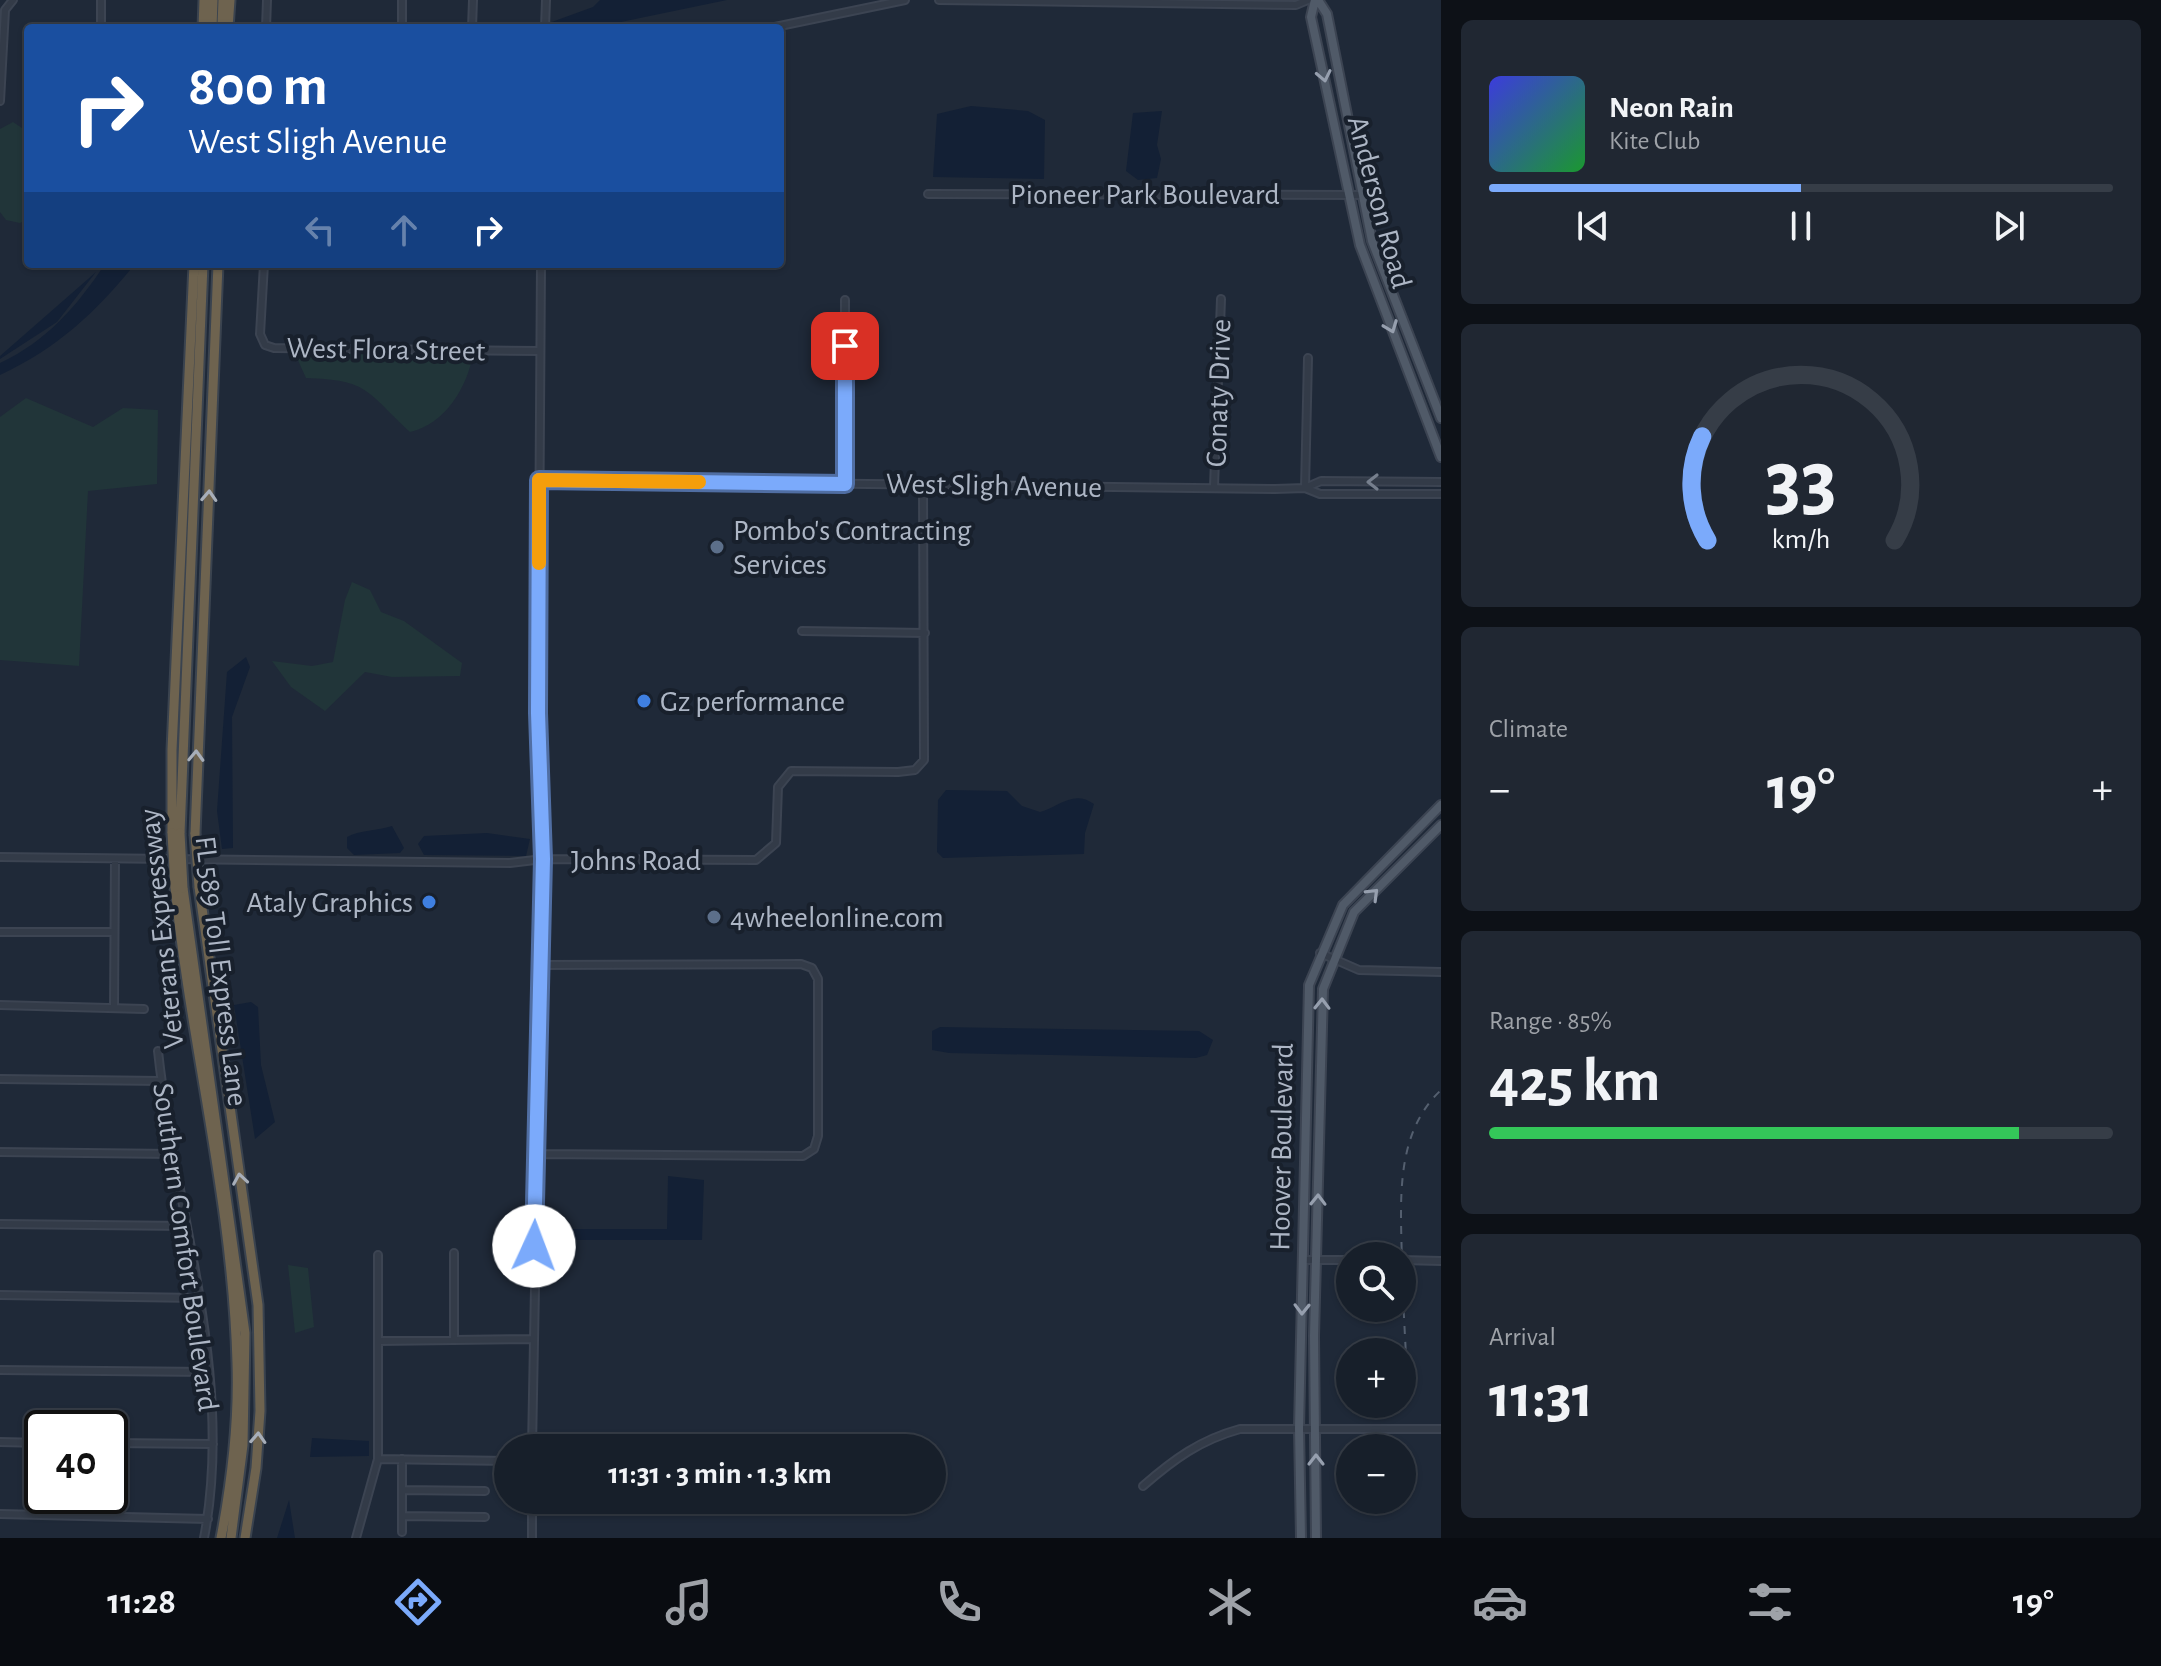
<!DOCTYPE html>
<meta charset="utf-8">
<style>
body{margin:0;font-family:"Alegreya Sans",sans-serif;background:#202732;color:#f1f3f6;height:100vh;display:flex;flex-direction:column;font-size:30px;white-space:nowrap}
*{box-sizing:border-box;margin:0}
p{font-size:26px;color:#9ea2a8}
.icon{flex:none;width:44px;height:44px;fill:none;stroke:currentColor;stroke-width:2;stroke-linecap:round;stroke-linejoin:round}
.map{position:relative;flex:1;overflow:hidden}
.side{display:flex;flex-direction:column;gap:20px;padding:20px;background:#0d1117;width:720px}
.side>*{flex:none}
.top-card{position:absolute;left:24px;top:24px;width:760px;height:244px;border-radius:8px;box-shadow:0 2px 6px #0004,0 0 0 2px #363d47;background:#1a4fa0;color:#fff;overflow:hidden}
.tools{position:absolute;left:1336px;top:1242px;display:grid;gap:16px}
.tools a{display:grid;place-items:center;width:80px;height:80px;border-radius:50%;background:#171f2a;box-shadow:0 2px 6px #0004,0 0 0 2px #363d47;font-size:40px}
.speed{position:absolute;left:24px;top:1410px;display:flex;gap:16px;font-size:40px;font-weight:700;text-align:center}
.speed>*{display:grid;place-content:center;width:104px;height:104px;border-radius:50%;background:#171f2a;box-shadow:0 2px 6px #0004,0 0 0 2px #363d47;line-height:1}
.speed .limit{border:4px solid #111;border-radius:12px;background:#fff;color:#111}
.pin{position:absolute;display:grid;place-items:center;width:68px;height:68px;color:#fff;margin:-34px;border-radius:16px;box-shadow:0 4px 12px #0006}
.me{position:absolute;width:88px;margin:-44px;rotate:2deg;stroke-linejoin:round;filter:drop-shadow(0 0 6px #0008)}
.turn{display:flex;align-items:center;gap:28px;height:168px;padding:0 32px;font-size:36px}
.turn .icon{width:104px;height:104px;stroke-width:2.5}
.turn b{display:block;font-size:56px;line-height:68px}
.lanes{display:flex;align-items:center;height:76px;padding:0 32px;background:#0003;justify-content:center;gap:40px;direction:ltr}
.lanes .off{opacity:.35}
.big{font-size:60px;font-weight:700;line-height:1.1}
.side .tile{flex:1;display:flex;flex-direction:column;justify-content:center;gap:12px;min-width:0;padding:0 28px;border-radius:12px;background:#202732}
.side .dial{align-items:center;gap:0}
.dial svg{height:208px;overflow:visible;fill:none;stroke:#363d47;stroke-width:7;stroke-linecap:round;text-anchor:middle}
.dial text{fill:#f1f3f6;stroke:none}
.song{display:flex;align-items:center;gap:24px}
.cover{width:96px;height:96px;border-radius:12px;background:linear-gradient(135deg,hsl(240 70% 55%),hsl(130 70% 35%))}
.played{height:8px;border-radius:4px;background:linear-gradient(90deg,#7baafb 50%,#363d47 50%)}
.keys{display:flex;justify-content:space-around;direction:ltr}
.heat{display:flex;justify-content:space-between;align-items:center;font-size:44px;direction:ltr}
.charge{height:12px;border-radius:6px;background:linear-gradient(90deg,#34c759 85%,#363d47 0)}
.trip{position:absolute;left:494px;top:1434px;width:452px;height:80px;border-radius:40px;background:#171f2a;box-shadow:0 2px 6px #0004,0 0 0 2px #363d47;font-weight:700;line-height:80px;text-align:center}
.menu{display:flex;height:128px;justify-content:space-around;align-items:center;background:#090c11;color:#9ea2a8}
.menu .icon{width:56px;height:56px}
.menu .active{color:#7baafb}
.menu b{font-size:36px;color:#f1f3f6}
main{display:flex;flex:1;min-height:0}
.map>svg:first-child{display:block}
.green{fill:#213539}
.water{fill:#132035}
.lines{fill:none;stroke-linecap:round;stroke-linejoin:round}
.minor-casing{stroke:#3c4452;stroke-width:10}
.major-casing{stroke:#3c4452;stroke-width:12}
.highway-casing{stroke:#3a434f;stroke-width:13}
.minor{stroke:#333b48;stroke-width:6}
.major{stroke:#505a68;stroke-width:8}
.highway{stroke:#6e634f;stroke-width:9}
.rail{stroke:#545f6f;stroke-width:2;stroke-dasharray:8 8;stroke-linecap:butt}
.highway-bridge-casing{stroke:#3a434f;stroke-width:13;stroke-linecap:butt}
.highway-bridge{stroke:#6e634f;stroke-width:9}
.oneway{stroke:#969fae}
.oneway2{stroke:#767f8d}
.oneway3{stroke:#a7aeb9}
.route-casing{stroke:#506ea3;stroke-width:20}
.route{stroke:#7baafb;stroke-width:14}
.slow{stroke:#f59e0b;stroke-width:14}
.service-dot{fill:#5c6f8a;stroke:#18202c;stroke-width:3}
.shop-dot{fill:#3f7fe0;stroke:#18202c;stroke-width:3}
.labels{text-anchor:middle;stroke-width:8;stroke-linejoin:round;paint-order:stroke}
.street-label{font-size:30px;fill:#adb6c5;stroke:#18202c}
.poi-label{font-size:30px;fill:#adb6c5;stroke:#18202c;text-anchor:start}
</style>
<main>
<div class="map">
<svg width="1441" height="1538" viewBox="0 0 1441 1538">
<rect width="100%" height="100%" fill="#1f2938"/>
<path class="green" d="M13 122 28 132V219L20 223 6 220 0 212V129Z
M307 352 473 354C467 388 445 424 410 432 366 391 369 380 306 378L296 356Z
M26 398 93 427 123 408 158 410 157 484 88 491 79 666 0 660V417Z
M352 582 370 590 381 612 404 621 462 663 460 676 392 677 365 672 325 711 291 687 272 661 312 666 333 662 345 600Z
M288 1265 308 1268 314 1327 295 1333Z"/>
<path class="water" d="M600 0H727L592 28H549V23L593 7Z
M971 106 1028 111 1045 120 1044 179 933 177 937 114Z
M1162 111 1157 145 1161 159 1157 178 1138 180 1126 171 1133 113Z
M105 264H135C94 314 59 347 0 375V363C47 341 77 306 105 264Z
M96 272 57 322 0 359V356Z
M246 657 250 667 232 717 233 848 222 849 217 811 227 672Z
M946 790 1007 791 1022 806 1040 812C1058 807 1074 789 1094 804L1085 833 1084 854 943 858 937 852 938 800Z
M392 826 404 848 400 853 354 855 347 848V837C359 830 378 831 392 826Z
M487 833 530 839 526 856 424 855 418 844 424 836Z
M251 1002 258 1007 261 1065 275 1122 255 1139 234 1005Z
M940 1027 1199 1031 1213 1040 1207 1055 1196 1058 949 1053 932 1050V1031Z
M668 1176 704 1180 702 1240H562L567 1229H667Z
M312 1438 369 1441V1456L310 1457Z
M289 1500 295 1538H277Z"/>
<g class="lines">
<g class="minor-casing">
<path id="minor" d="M101 0V28
M402 0V28
M939 0 1296 5 1308 0
M266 28 267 0
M472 28 473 0
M545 28 546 0
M770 28 905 0
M0 101 5 10 13 0
M928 194 1362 195
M264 264 260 334 265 345 274 348 540 351
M845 300V484
M539 480 1275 489 1305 488 1321 481 1441 482
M1214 487 1221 299
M1305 488 1320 494H1441
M1305 488 1308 358
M802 631 925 633
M0 857 510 863 543 859 756 860 776 843 778 787 791 771 898 772 915 770 924 760 923 485
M0 932H112
M1320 953 1359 970 1441 972
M0 1005 144 1009
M114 1008 115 859
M158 1051C175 1211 235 1376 204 1538
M0 1079 161 1081
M0 1152 173 1154
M537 1154 803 1156 814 1149 818 1136V979L812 968 801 964 540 965
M0 1224 186 1226
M1303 1260H1350
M1402 1260 1441 1261
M0 1295 198 1298
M454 1340V1253
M378 1341 532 1339
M0 1370 209 1372
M0 1442 42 1443
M110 1443 213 1444
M532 1448 543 859 538 713 541 264
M378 1459 508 1461
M1143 1486C1174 1459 1200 1440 1240 1429H1441
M402 1490 485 1491
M532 1500V1538
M0 1514 208 1519
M402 1516 485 1517
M402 1532V1459
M356 1538 378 1459V1255"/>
</g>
<g class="major-casing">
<path id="major" d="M1315 0 1311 17 1360 245 1441 457
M1318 0 1327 14 1372 241 1441 418
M1301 1538 1299 1428 1309 985 1343 905 1441 805
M1316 1538 1314 1336 1323 989 1354 912 1441 825"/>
</g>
<g class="highway-casing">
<path id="highway" d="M222 25 223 0
M203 28 204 0
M212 28 213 0
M228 28 230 0
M172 833V750L194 264
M180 833 203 264
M195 834 218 264
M175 887C191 1045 233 1203 237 1363 239 1422 232 1480 221 1538
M199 887 258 1305 260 1411 256 1468 245 1538
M183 888 245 1333 243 1445 231 1538"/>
</g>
<use href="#minor" class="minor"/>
<use href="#major" class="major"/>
<use href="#highway" class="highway"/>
<path class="rail" d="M1402 1278 1406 1356
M1402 1282C1403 1217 1389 1139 1441 1090"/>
<g class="highway-bridge-casing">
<path id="highway-bridge" d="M172 833 175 887
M180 833 183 888
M195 834 199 887"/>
</g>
<use href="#highway-bridge" class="highway-bridge"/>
</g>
<defs><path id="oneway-chevron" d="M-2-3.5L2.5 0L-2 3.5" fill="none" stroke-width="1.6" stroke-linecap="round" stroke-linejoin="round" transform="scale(2)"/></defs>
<g class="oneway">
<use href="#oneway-chevron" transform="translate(1324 76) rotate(78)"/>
<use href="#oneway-chevron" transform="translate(1391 327) rotate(69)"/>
<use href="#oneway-chevron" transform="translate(1373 894) rotate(-45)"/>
<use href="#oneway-chevron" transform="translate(1322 1004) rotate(-89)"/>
<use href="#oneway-chevron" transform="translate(1318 1200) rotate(-89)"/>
<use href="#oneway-chevron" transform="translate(1302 1309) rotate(91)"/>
<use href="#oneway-chevron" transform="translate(1316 1460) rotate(-90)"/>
</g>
<use class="oneway2" href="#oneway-chevron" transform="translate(1373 482) rotate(180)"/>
<g class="oneway3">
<use href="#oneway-chevron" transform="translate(209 496) rotate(-87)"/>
<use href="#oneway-chevron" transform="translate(196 756) rotate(-88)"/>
<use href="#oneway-chevron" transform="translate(240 1179) rotate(-99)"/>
<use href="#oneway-chevron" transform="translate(258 1438) rotate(-87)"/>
</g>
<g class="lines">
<g class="route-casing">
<path id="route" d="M534 1246 543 859 538 713 539 480 845 484V346"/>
</g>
<use href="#route" class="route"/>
<path class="slow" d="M539 563V480L699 482"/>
</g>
<g class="service-dot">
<circle cx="717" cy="547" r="8"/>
<circle cx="714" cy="917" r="8"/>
</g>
<g class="shop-dot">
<circle cx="644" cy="701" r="8"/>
<circle cx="429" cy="902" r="8"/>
</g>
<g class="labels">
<g class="street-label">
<text x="1145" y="204">Pioneer Park Boulevard</text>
<text transform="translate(1380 202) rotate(75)" y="10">Anderson Road</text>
<text transform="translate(386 349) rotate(1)" y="10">West Flora Street</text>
<text transform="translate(1218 393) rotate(-88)" y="10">Conaty Drive</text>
<text transform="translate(994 485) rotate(1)" y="10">West Sligh Avenue</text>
<text x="636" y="870">Johns Road</text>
<text transform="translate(161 929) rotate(-96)" y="10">Veterans Expressway</text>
<text transform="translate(222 971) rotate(83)" y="10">FL 589 Toll Express Lane</text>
<text transform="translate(1281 1147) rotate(-89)" y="10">Hoover Boulevard</text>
<text transform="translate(186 1247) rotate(82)" y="10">Southern Comfort Boulevard</text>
</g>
<g class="poi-label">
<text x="733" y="540">Pombo's Contracting<tspan x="733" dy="34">Services</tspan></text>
<text x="660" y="711">Gz performance</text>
<text x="413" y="912" text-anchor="end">Ataly Graphics</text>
<text x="730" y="927">4wheelonline.com</text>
</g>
</g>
</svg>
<div class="tools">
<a><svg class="icon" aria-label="search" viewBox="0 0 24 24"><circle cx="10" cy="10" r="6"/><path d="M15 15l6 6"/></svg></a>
<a>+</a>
<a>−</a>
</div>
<div class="speed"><div class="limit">40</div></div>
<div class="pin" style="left:845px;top:346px;background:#d93025"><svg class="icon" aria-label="arrive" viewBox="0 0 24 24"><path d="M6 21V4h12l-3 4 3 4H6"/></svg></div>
<svg class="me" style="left:534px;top:1246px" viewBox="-20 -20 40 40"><circle r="19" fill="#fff"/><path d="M0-13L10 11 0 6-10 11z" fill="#7baafb"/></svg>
<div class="trip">11:31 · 3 min · 1.3 km</div>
<div class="top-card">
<div class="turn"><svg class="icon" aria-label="right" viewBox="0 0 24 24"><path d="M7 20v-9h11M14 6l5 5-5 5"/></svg><div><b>800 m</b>West Sligh Avenue</div></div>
<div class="lanes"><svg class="icon off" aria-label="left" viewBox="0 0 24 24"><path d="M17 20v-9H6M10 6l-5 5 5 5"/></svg><svg class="icon off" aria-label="ahead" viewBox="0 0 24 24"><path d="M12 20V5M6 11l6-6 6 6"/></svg><svg class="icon" aria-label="right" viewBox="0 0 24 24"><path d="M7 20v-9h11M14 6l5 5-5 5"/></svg></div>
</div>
</div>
<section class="side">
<div class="tile">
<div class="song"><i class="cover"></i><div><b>Neon Rain</b><p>Kite Club</p></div></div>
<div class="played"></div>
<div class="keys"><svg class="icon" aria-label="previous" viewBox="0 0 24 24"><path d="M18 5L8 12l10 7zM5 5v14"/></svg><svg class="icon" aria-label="pause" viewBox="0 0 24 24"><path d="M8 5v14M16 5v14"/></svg><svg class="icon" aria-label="next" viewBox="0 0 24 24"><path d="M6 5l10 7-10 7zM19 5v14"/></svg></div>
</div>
<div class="tile dial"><svg viewBox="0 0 100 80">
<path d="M14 69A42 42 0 1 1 86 69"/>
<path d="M14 69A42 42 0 0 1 12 29" stroke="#7baafb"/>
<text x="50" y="56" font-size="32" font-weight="700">33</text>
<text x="50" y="72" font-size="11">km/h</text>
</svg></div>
<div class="tile"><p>Climate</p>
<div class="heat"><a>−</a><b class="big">19°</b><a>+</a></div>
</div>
<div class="tile"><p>Range · 85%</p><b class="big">425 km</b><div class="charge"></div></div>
<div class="tile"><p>Arrival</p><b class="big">11:31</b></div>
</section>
</main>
<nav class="menu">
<b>11:28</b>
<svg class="icon active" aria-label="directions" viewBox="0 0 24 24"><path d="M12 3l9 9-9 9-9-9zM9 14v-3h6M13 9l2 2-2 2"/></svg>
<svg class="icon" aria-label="music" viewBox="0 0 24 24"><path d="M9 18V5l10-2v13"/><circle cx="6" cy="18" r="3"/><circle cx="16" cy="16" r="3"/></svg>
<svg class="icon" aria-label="phone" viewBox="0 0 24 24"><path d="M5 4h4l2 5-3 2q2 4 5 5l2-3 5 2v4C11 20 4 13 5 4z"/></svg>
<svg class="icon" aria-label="climate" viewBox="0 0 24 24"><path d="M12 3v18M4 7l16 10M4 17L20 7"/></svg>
<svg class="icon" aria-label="car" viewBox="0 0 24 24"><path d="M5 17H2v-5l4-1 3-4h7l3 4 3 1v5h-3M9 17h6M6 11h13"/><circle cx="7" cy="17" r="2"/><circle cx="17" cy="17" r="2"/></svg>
<svg class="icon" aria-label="filters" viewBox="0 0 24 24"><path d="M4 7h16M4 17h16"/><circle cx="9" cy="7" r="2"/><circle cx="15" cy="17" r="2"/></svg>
<b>19°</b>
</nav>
